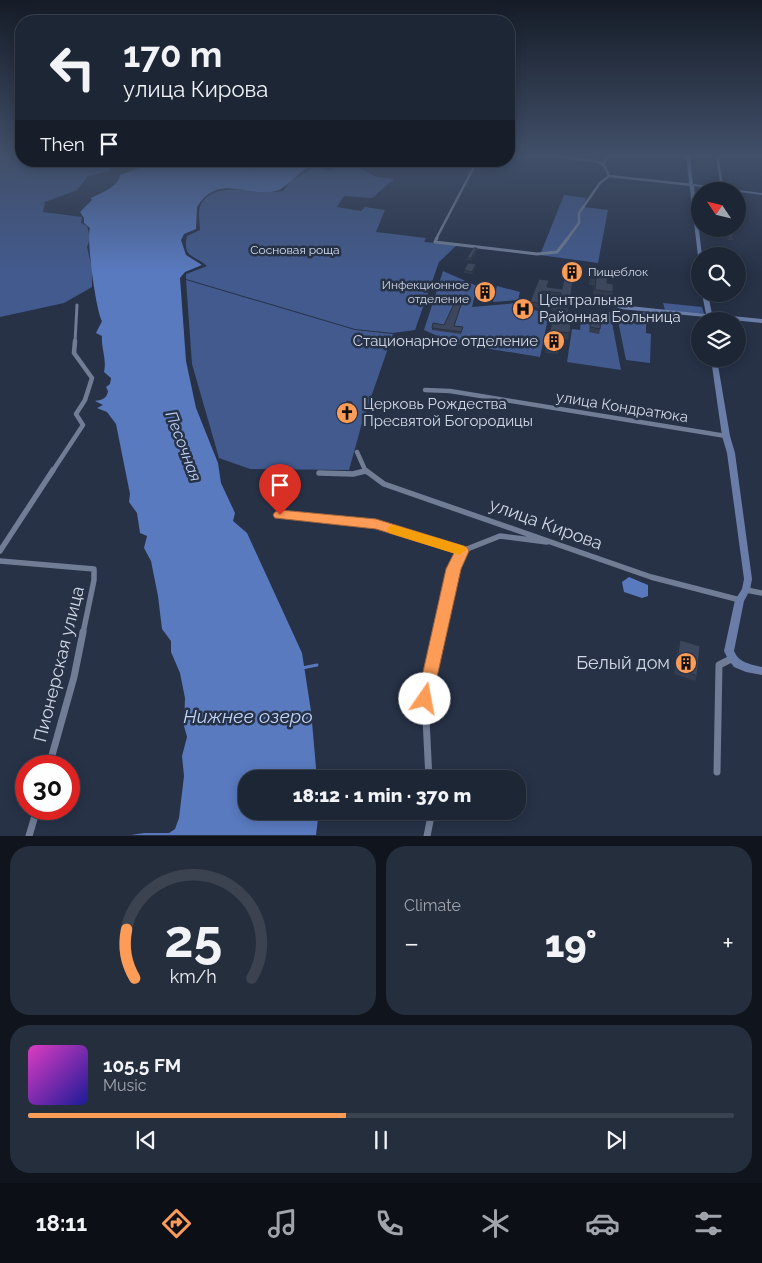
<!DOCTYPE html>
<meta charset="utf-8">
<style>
body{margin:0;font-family:Raleway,sans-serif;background:#252e3d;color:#f1f3f6;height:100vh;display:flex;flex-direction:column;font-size:19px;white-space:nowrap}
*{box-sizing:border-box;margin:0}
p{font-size:16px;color:#a0a5ad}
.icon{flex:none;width:28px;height:28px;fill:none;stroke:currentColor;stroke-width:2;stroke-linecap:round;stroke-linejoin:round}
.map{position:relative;height:836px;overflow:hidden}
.details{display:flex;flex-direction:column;gap:10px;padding:10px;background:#10151d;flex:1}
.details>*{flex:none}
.hud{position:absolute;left:15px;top:15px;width:500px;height:152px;border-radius:20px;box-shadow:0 2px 12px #0003,0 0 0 1px #3b4350;background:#1d2635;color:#f1f3f6;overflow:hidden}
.needle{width:32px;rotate:305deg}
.buttons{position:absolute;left:691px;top:182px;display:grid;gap:10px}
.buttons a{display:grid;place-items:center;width:55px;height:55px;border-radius:50%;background:#1d2635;box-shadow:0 2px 12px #0003,0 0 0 1px #3b4350;font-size:25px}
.speed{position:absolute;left:15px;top:755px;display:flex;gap:10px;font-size:25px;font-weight:700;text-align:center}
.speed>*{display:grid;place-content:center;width:65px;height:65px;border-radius:50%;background:#1d2635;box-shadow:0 2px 12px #0003,0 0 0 1px #3b4350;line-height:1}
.speed .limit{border:8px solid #d22;background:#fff;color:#111}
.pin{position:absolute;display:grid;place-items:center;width:42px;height:42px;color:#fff;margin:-51px -21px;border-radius:50% 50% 50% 0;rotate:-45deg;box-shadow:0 0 5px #0007}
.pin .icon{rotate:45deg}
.me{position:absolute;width:55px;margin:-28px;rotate:12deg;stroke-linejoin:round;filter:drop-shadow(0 0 4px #0008)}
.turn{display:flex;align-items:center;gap:18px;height:105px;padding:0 25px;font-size:22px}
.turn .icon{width:65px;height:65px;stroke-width:2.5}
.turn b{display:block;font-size:35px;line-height:42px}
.then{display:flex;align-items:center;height:48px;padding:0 25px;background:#0003;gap:10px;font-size:19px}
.big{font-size:38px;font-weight:800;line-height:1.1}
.details .widget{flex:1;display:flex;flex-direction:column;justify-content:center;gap:8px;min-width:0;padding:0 18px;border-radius:20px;background:#252e3d}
.details .dial{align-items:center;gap:0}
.dial svg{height:130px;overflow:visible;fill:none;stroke:#3b4350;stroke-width:7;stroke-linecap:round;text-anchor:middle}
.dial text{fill:#f1f3f6;stroke:none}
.song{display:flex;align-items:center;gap:15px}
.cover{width:60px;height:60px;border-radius:8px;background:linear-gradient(135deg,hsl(310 70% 55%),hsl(240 70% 35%))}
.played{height:5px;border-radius:2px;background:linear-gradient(90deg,#fd9c57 45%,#3b4350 45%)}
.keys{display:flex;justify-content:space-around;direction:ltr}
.heat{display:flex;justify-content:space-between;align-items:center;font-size:28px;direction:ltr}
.details .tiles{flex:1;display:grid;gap:10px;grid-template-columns:1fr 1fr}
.widget:last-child{grid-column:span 2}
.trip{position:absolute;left:238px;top:770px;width:288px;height:50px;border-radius:20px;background:#1d2635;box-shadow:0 2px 12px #0003,0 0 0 1px #3b4350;font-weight:800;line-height:50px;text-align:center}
.menu{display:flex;height:80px;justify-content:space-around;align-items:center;background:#0c0f15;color:#a0a5ad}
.menu .icon{width:35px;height:35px}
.menu .active{color:#fd9c57}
.menu b{font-size:22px;color:#f1f3f6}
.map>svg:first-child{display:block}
.green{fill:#425a8d}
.water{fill:#597abf}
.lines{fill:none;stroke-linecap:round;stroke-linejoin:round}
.stream{stroke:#597abf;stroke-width:3}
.street-far4{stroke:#707d95;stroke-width:2.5}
.street-far3{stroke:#707d95;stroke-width:3}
.street-far2{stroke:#707d95;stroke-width:4.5}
.street-far1{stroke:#707d95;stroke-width:5.5}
.street{stroke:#707d95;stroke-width:7}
.secondary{fill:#697da8;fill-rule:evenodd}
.wall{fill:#343d50}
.shaded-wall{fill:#2a3241}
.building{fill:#3c475d;stroke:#2a3241}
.route{fill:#fd9c57;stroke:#a46539}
.slow{fill:#f59e0b}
.labels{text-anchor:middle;stroke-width:5;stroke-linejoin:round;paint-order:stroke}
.far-park-label{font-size:12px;fill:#d5dff2;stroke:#273247}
.far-poi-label{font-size:12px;fill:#d1d8e5;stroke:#273247;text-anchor:start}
.poi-label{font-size:15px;fill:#d1d8e5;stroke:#273247;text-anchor:start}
.street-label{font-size:15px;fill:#d1d8e5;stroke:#273247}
.water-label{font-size:16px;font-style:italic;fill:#c1d4fa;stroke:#273247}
.near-street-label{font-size:18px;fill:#d1d8e5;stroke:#273247}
.near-poi-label{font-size:18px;fill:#d1d8e5;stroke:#273247;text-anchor:end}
.near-water-label{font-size:19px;font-style:italic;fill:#c1d4fa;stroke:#273247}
</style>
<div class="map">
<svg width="762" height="836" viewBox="0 0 762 836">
<rect width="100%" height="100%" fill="#273247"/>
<path class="green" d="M0 156H21V161H126L111 166 110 171 88 176 77 190 45 202 43 212 82 217 81 223 87 226 90 238 87 247 92 268V287L64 303 0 317Z
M346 164H352L376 177 394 179 372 198 344 196 337 207 361 211 365 207 385 210 376 232 426 238 424 242 457 245 439 262 415 330 393 333 355 329 186 279V274L207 266C195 255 182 258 187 236L200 230C200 223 198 213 200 207 212 177 259 196 283 191L290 182 313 167 330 170Z
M564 195 586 198 583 207 608 210 598 263 540 255Z
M443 271 477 286 472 307 518 303 524 304V308L549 313 540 357 453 343 424 330Z
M186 280 355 330 393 334 362 423 349 470 250 469 219 458 192 364Z
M497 286 520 292 518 300 493 302Z
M663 303 702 307 704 314 665 310Z
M616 311 623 312 624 317 641 319V312L664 314 646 323V333L651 334 650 363 626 360Z
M610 312 621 370 567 362 572 329 580 330 581 317Z"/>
<path class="water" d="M166 161H346C343 162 340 166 336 165 327 164 318 163 309 167 301 172 284 188 279 190 250 200 219 171 197 207L196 229 184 234 181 240 186 255 202 265 185 272 180 278 186 361 196 408 218 463 221 483 235 513 233 521 247 533 302 653 311 711 317 779H246V811H319L316 835H131L144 833H169L175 829 179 818 184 776 182 756 187 737 184 726 185 698 180 673 171 652V641L162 629 158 596 151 561 144 548 147 536 140 533 137 513 129 502 130 494 116 424 107 412 97 408 103 405 95 401C101 400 107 399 108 391L106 387 110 384 111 378 104 372C107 359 101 349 102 336L96 333 102 321C96 311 86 238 90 228L84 223V218L80 212 92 200 91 198C100 194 119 186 120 175L144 166Z
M629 577 648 585V596L642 598 624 592 622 582Z"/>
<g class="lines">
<path class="stream" d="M302 668 317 665"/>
<path class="street-far4" d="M552 156 595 161 604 165
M717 156 723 191
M609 176 692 185
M436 239 477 161
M567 239 579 223V213L600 183 609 176 604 165 606 156"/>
<path class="street-far3" d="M437 238 435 242 537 254 557 252 568 238
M75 342 77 305"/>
<path class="street-far2" d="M425 390 450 391 726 436
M357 452 366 472
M52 472 83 425 76 414 85 400 92 378 74 353 75 341
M363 472 365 471"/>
<path class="street-far1" d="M365 470 384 484 651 577 740 600
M319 473 353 474 365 471
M280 515 377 524 462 551
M0 551 53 470
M462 551 500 536 547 542
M0 561 94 569V580L83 633
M746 590 762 593
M440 633 454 569 462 551"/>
<path class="street" d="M49 766 74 677 83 632
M717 772 719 665 731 659
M429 779 425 699 440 632
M29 836 37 809
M427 836 432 811"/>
<path class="secondary" d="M686 156H690L693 184 762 193V195L694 186 702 256H700V257L698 256Z
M702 294H708L712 314 762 319V323L712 318 713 321H707L706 317 620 309 617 307 620 305 706 314Z
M711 359H717L730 436 735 453 752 579 750 590 744 601 734 651C739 663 750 664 762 667V675L746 672 734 667 728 659 724 651 735 600 742 589 744 579 727 453 722 436Z"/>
</g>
<path class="wall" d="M726 229H731L733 238V240H728Z
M477 248V250L471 260H466L467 258Z
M476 264V267L472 274 464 273V270Z
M565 266 580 267 579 276 563 275Z
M591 271 607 283 613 292 611 299 593 297 594 285H589Z
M539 279 548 287 562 289 573 280 568 312 549 310 550 301 559 302 560 298 541 295 539 308 530 306V302Z
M493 284 492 289 488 302 477 301V296Z
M461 305 454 326 463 327 461 334 432 330V328L444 325Z
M591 318 600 329 599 334 589 332Z
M571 322 568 340 560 339 558 354 545 353 546 346Z
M352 402V407L348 419H343V414Z
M680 640 697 676 695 681 674 674 678 645Z"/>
<path class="shaded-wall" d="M493 284 492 289 488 302V298Z
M352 402V407L348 419V414Z"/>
<path class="building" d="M727 229H731L733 238H729Z
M473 248H477L471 258H467Z
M468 263 476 264 472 272 464 270Z
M565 266 580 267V274L564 272Z
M591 271 608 273 607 283 613 284V292L595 290 596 278H591Z
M539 279 549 280 547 287 562 289 564 279 573 280 569 308 549 305 550 301 559 302 561 293 542 291 540 303 530 302Z
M482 283 493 284 488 298 477 296Z
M454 304 461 305 454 326 463 327 461 332 432 328 433 323 444 325Z
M591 318 601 320 600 329 590 327Z
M553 319 571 322 570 333 561 332 559 347 546 346Z
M347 401 352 402 348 414H343Z
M680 640 700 646 697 676 676 668Z"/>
<linearGradient id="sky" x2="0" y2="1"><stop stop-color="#151c27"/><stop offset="0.57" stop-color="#414f69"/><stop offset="1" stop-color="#414f69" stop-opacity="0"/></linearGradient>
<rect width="762" height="273" fill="url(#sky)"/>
<path class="route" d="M280 510 376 519 467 547 469 551 461 569 431 704 425 707 419 704 417 699 446 569 454 553 376 529 275 518 273 515 275 512Z"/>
<path class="slow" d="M394 525 464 546 466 550 459 555 389 533 387 530 389 526Z"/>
<defs>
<g id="building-disc" transform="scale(1.125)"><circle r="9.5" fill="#fd9c57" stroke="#273247"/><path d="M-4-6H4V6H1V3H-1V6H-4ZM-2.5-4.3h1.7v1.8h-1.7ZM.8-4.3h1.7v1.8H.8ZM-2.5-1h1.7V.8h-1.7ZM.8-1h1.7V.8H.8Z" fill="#111"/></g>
<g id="hospital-disc" transform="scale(1.125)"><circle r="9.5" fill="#fd9c57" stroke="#273247"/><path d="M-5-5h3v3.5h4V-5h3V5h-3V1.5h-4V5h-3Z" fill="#111"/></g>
<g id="church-disc" transform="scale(1.125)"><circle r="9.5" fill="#fd9c57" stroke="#273247"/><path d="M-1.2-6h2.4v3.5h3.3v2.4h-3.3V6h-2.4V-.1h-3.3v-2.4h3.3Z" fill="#111"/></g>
</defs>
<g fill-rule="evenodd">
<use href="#building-disc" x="572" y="272"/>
<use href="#building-disc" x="485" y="292"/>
<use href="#hospital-disc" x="523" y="309"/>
<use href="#building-disc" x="554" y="341"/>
<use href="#church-disc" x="347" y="413"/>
<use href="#building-disc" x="686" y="663"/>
</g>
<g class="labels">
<g class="far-park-label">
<text x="295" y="254">Сосновая роща</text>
</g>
<g class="far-poi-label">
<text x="588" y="276">Пищеблок</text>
<text x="469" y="289" text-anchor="end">Инфекционное<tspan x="469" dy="14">отделение</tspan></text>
</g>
<g class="poi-label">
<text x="539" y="305">Центральная<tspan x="539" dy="17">Районная Больница</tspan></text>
<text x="538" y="346" text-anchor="end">Стационарное отделение</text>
<text x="363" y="409">Церковь Рождества<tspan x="363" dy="17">Пресвятой Богородицы</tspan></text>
</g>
<g class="street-label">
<text transform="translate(622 407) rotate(9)" y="5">улица Кондратюка</text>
</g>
<g class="water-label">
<text transform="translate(184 446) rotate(69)" y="6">Песочная</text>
</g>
<g class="near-street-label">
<text transform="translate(546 524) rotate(20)" y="6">улица Кирова</text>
<text transform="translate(59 664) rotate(-76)" y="6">Пионерская улица</text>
</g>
<g class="near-poi-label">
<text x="670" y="669">Белый дом</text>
</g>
<g class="near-water-label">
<text x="248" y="723">Нижнее озеро</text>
</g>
</g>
</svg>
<div class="buttons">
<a><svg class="needle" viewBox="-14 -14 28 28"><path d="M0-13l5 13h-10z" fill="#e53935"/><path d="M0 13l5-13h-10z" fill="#a0a5ad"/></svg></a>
<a><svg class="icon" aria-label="search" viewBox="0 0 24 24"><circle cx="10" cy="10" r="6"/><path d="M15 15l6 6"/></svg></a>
<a><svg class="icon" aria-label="layers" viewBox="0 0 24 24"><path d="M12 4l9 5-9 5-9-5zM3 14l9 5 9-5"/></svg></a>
</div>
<div class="speed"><div class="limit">30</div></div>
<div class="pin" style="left:280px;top:515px;background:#d93025"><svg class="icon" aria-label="arrive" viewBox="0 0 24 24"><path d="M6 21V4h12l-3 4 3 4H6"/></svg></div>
<svg class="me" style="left:425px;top:699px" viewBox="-20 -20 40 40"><circle r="19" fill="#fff"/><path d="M0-13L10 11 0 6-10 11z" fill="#fd9c57"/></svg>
<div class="trip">18:12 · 1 min · 370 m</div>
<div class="hud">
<div class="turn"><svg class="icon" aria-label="left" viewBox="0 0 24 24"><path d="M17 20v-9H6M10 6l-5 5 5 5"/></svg><div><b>170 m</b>улица Кирова</div></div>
<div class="then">Then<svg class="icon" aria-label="arrive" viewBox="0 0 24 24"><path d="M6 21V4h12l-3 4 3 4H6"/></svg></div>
</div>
</div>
<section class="details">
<div class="tiles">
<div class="widget dial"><svg viewBox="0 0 100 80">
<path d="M14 69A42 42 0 1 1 86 69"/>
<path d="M14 69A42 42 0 0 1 9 39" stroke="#fd9c57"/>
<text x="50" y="56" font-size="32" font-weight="700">25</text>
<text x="50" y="72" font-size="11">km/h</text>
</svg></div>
<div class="widget"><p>Climate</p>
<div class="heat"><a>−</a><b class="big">19°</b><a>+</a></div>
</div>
<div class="widget">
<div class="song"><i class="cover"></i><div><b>105.5 FM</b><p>Music</p></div></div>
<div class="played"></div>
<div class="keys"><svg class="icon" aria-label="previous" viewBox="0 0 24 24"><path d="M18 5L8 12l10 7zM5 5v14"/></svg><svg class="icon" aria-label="pause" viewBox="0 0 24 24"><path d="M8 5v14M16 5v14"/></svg><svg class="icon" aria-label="next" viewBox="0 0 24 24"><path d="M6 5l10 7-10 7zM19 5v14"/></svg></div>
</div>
</div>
</section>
<nav class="menu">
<b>18:11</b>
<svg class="icon active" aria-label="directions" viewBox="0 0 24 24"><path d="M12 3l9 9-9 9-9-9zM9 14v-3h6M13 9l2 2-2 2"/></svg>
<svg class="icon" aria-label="music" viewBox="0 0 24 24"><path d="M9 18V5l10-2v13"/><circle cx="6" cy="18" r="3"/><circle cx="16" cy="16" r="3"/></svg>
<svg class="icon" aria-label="phone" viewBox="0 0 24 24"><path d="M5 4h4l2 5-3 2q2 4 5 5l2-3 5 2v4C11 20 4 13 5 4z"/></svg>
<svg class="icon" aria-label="climate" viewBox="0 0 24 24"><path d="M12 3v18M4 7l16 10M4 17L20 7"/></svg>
<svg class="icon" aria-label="car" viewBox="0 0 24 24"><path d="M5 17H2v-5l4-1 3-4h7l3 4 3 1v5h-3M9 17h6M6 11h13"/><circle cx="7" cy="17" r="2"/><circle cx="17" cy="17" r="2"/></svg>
<svg class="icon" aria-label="filters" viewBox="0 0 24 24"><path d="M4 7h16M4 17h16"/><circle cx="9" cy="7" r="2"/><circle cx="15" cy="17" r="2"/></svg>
</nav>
